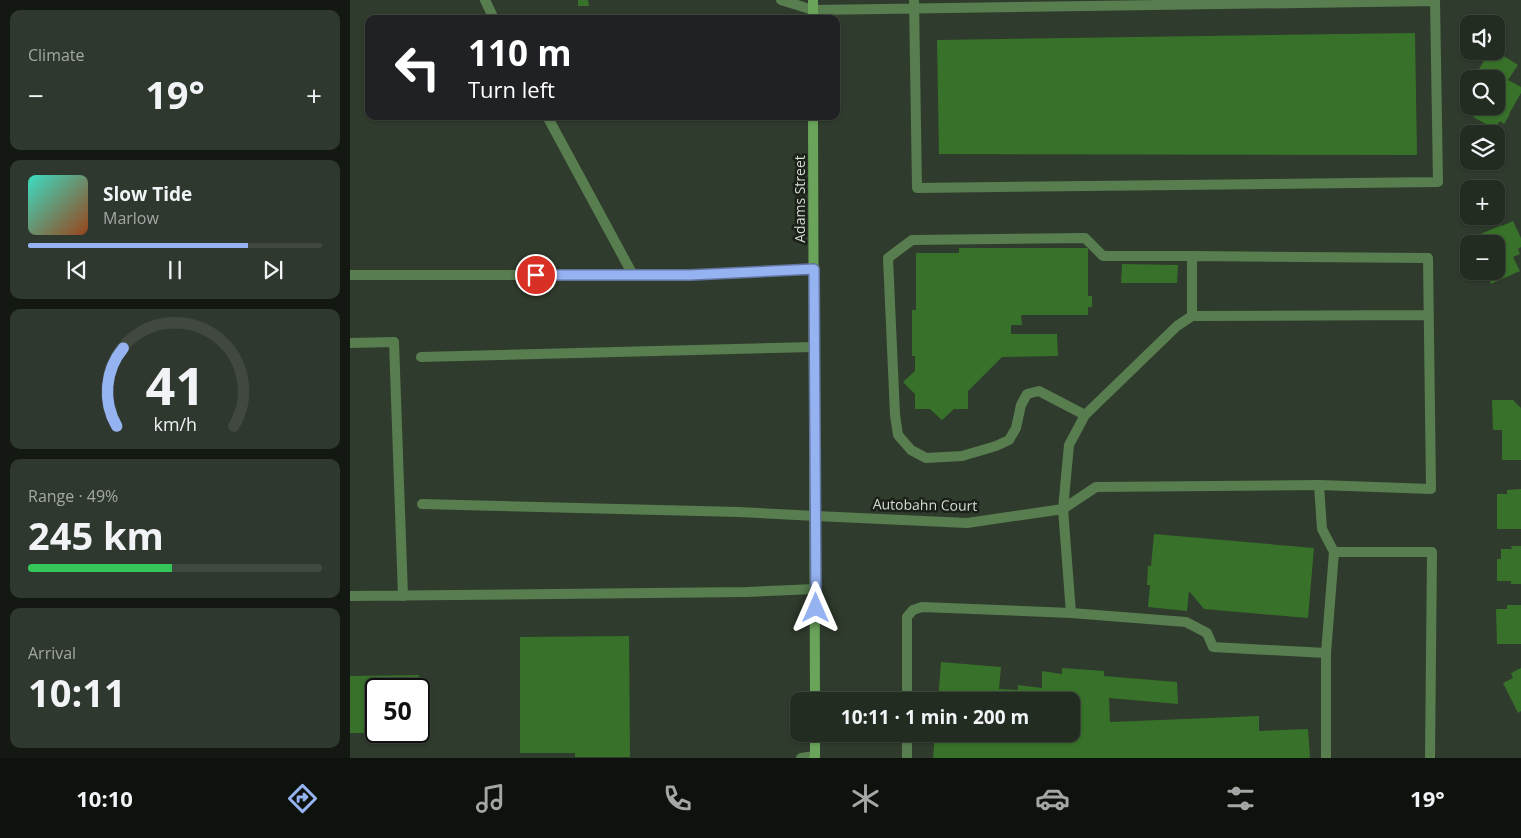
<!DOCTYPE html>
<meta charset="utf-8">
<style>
body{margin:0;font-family:"Open Sans",sans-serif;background:#2f382e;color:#f1f3f6;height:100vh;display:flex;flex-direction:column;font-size:19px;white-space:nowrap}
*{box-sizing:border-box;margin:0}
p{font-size:16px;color:#a3a7a5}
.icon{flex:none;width:28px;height:28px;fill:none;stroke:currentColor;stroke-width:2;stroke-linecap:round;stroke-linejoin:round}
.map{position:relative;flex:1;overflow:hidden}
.drawer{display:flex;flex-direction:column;gap:10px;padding:10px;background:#131812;width:350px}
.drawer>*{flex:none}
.guide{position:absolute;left:15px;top:15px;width:475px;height:105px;border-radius:10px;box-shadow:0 1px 4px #0004,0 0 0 1px #40483f;background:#202124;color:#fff;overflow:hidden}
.fabs{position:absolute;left:1110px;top:15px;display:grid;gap:10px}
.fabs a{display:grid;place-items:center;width:45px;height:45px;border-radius:10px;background:#232c21;box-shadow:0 1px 4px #0004,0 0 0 1px #40483f;font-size:25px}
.speed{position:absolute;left:15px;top:678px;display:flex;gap:10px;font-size:25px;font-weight:700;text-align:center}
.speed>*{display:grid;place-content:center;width:65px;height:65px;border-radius:50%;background:#232c21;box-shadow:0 1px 4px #0004,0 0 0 1px #40483f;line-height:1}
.speed .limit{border:2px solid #111;border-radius:8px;background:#fff;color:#111}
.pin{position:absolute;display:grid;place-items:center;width:42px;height:42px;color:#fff;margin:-21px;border:2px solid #fff;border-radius:50%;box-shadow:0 1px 5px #0007}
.me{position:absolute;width:55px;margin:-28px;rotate:0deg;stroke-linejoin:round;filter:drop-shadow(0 0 4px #0008)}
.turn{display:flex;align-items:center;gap:18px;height:105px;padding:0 20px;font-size:22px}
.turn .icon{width:65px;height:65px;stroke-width:2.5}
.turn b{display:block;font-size:35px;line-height:42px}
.big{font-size:38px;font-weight:700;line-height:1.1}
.drawer .tile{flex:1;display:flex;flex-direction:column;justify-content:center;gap:8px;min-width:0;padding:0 18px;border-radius:10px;background:#2f382e}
.drawer .dial{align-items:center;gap:0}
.dial svg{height:130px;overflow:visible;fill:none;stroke:#40483f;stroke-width:7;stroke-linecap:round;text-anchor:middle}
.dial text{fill:#f1f3f6;stroke:none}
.song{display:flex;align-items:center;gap:15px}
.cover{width:60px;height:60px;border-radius:8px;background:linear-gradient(135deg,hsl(170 70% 55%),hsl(20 70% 35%))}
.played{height:5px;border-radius:2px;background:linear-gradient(90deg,#95b2f1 75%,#40483f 75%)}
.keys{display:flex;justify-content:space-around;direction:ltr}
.heat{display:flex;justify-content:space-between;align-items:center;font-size:28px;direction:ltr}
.charge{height:8px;border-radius:4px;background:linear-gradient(90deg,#34c759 49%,#40483f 0)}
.trip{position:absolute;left:440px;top:692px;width:290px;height:50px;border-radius:10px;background:#232c21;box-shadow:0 1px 4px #0004,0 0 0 1px #40483f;font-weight:700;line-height:50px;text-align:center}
.dock{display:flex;height:80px;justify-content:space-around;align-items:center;background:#0e120d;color:#a3a7a5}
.dock .icon{width:35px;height:35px}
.dock .active{color:#95b2f1}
.dock b{font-size:22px;color:#f1f3f6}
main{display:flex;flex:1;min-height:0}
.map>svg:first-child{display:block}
.building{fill:#38712a}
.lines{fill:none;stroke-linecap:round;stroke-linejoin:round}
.service{stroke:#587d4f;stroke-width:10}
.minor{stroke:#587d4f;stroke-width:10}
.secondary{stroke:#69a45a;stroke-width:10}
.route-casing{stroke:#61749d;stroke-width:12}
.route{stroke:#95b2f1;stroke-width:9}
.labels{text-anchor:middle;stroke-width:5;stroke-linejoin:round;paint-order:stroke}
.street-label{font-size:14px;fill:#d5ddd4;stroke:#1b2019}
</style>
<main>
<section class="drawer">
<div class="tile"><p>Climate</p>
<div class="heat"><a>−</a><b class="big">19°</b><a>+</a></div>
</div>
<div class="tile">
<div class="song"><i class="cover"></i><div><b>Slow Tide</b><p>Marlow</p></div></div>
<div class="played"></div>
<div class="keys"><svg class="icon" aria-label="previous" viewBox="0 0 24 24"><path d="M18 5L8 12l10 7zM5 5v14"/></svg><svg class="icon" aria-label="pause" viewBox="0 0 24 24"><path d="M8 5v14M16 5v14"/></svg><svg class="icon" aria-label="next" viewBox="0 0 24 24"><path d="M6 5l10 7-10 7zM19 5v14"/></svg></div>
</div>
<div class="tile dial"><svg viewBox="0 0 100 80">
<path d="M14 69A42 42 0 1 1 86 69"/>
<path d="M14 69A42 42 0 0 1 18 21" stroke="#95b2f1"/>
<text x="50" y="56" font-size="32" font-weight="700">41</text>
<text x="50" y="72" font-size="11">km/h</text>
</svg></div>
<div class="tile"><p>Range · 49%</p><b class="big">245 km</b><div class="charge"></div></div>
<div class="tile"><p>Arrival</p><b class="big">10:11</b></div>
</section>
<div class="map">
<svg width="1171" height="758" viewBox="0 0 1171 758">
<rect width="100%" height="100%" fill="#2f3b2c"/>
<path class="building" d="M228 0H238L239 6H228Z
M1065 33 1067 155 589 154 587 40Z
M1140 51H1146L1168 65 1158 80 1171 87V93L1159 114H1160L1154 124 1150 121 1145 129 1123 117 1129 106H1146V79H1135L1126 74Z
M1163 221 1171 238V247L1168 249 1170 254 1163 257 1170 271 1141 284 1135 271H1146V244H1132L1128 235 1152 225V226Z
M609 248H738V296H742V307H738V315H671L672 325H661V334H707L708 356 652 357 618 391V409H604L592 420 580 409H565V394L553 382 565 371V356H562V310H566V253H609Z
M772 264 828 265 827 283H771Z
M1142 400H1163L1171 408V460H1152V430H1143Z
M1171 489V529H1147V494H1157V490Z
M804 534 964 548 958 618 854 609 839 591 837 611 798 607 800 585H797L798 566H801Z
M1161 546H1171V584H1161V581H1147V559H1151V549H1162Z
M1157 605H1171V644H1147L1146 609H1157Z
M279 636 280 757H225V753H170V637Z
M591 662 651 667 649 689 668 690V685L692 688V671L712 674V668L754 671V676L827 682 828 704 759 698 760 722 909 716V731L958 729 960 758H583L585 734H721V701H588Z
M1171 668V711L1168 713 1153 683 1163 678 1161 673Z
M69 675V689H26V733H0V676Z"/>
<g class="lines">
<path class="service" d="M135 0 144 19
M431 0 463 10 1085 1
M564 0 567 188 1088 182 1085 0
M197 116 283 275
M842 256H753L735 238 562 240 538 258 545 415 548 435 561 450 576 458 612 456 646 446 659 440 666 428 671 405 677 394 689 391 735 415 827 326 842 316V256L1078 258 1081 489 969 485 972 529 984 552
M0 275H340L463 269
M842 316 1079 315
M0 343 44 342 53 596
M71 357 463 347
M72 504 389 512 466 516
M713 509 746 487 969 485
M0 596 396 592 465 589
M721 613 836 622 857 633 863 647 976 653
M557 701V617L563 610 572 607 721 613 713 509 719 445 735 415
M451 758 465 756
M557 758V734
M976 758V653L984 552H1082L1080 758"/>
<path class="minor" d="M466 516 617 523 713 509"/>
<path class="secondary" d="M463 0V19
M463 116 465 701
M464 758 465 756V734"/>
</g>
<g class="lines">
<g class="route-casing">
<path id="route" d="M186 275H340L464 269 466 608"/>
</g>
<use href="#route" class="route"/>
</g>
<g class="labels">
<g class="street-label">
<text transform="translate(450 199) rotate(-90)" y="5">Adams Street</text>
<text transform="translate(575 505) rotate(1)" y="5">Autobahn Court</text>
</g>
</g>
</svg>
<div class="fabs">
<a><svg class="icon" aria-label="sound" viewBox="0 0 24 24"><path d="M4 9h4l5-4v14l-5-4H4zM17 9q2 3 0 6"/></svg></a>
<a><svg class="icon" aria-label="search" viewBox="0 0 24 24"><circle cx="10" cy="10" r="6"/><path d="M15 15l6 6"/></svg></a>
<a><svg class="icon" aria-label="layers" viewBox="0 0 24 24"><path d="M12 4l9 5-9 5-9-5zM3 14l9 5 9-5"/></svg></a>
<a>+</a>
<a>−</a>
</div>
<div class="speed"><div class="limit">50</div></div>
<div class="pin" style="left:186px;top:275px;background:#d93025"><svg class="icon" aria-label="arrive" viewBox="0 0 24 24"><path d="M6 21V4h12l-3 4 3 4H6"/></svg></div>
<svg class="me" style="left:466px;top:608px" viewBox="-20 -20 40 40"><path d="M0-17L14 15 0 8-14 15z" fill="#95b2f1" stroke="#fff" stroke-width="4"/></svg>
<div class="trip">10:11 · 1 min · 200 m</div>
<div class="guide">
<div class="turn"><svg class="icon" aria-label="left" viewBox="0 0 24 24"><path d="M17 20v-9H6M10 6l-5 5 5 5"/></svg><div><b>110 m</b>Turn left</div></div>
</div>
</div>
</main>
<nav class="dock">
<b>10:10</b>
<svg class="icon active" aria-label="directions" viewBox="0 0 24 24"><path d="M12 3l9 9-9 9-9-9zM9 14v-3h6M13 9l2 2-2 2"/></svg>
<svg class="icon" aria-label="music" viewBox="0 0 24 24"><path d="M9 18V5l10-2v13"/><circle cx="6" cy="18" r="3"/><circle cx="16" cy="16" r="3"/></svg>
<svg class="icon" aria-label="phone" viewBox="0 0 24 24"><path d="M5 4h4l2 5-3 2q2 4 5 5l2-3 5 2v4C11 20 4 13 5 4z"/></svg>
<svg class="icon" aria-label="climate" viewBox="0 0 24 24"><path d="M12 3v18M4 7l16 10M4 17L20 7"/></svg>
<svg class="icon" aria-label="car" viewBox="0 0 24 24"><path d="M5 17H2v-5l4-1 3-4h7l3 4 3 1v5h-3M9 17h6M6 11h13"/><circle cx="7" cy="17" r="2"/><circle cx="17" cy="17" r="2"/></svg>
<svg class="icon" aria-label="filters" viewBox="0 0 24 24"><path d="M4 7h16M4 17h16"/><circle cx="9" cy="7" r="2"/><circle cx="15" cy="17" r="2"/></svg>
<b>19°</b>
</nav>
